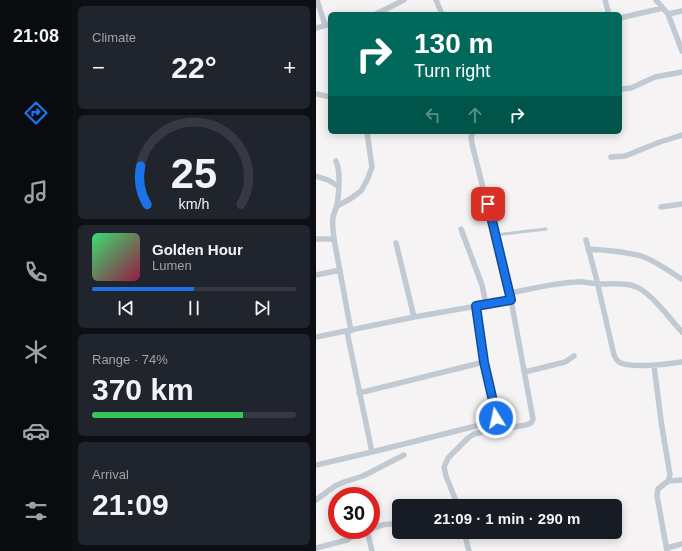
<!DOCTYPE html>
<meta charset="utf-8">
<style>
body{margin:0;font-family:Arial,sans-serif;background:#20242c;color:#f1f3f6;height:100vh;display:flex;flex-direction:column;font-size:15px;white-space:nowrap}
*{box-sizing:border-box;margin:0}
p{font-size:13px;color:#9ea1a6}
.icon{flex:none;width:22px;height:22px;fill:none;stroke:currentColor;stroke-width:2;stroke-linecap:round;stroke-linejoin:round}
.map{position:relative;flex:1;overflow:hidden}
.details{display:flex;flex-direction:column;gap:6px;padding:6px;background:#0d0f14;width:244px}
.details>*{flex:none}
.guide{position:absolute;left:12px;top:12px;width:294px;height:122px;border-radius:6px;box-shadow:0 2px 10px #0003;background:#00695c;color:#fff;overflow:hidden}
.speed{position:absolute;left:12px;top:487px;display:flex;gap:8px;font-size:20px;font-weight:700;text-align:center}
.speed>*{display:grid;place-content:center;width:52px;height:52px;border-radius:50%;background:#171b24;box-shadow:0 2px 10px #0003;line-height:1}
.speed .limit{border:6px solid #d22;background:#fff;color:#111}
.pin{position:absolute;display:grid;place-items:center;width:34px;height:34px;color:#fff;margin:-17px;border-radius:8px;box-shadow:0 2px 6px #0006}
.me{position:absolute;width:44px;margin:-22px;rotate:350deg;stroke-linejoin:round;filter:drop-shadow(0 0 3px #0008)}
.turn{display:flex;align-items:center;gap:14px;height:84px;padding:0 20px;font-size:18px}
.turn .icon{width:52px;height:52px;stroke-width:2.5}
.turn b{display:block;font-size:28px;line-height:34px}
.lanes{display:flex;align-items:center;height:38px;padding:0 20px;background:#0003;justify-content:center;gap:20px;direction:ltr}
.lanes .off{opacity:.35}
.big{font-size:30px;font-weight:800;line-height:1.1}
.details .tile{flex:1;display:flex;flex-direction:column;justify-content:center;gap:6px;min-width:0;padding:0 14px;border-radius:6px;background:#20242c}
.details .dial{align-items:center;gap:0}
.dial svg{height:104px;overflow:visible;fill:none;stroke:#363941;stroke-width:7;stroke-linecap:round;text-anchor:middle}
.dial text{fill:#f1f3f6;stroke:none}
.song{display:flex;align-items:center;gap:12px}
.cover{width:48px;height:48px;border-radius:6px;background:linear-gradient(135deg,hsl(140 70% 55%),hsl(340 70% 35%))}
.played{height:4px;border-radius:2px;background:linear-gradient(90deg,#1a73e8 50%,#363941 50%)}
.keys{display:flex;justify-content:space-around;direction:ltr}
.heat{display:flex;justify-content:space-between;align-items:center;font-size:22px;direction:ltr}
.charge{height:6px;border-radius:3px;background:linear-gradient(90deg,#34c759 74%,#363941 0)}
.trip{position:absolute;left:76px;top:499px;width:230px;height:40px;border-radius:6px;background:#171b24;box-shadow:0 2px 10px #0003;font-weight:800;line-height:40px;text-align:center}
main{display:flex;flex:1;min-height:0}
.tabs{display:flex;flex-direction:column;width:72px;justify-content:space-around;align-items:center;background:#090b0e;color:#9ea1a6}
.tabs .icon{width:28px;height:28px}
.tabs .selected{color:#1a73e8}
.tabs b{font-size:18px;color:#f1f3f6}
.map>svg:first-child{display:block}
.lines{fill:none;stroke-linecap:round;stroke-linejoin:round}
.lane{stroke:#c1cad2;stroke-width:3}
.street{stroke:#c1cad2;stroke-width:5.5}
.route-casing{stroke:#114b97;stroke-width:10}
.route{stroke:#1a73e8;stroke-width:7}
</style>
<main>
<nav class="tabs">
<b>21:08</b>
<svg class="icon selected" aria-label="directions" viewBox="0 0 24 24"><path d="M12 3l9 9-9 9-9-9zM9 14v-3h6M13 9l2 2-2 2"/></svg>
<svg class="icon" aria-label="music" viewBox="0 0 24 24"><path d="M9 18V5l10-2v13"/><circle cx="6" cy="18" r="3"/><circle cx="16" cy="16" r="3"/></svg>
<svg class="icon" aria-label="phone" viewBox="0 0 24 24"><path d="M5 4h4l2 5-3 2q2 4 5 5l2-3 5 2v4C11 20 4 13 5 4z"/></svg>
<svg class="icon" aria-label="climate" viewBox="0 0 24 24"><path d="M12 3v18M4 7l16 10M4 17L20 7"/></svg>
<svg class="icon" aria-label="car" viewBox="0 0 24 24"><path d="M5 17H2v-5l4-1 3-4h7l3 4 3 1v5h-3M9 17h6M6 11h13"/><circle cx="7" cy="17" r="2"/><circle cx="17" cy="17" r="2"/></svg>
<svg class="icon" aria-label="filters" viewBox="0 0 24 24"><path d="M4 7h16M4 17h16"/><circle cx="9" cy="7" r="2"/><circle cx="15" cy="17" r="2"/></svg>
</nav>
<section class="details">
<div class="tile"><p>Climate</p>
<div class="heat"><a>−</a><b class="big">22°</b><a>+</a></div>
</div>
<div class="tile dial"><svg viewBox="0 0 100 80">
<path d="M14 69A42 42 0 1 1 86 69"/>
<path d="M14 69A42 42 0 0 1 9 39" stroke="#1a73e8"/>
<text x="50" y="56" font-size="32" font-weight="700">25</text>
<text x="50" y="72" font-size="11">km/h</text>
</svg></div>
<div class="tile">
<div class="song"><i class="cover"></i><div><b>Golden Hour</b><p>Lumen</p></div></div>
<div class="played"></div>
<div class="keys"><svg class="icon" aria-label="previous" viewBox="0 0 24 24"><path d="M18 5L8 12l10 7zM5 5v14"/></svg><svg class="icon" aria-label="pause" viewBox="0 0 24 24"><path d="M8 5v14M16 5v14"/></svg><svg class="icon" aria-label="next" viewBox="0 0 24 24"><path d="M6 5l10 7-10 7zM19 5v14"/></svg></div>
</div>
<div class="tile"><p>Range · 74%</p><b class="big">370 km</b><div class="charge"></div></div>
<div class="tile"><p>Arrival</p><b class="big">21:09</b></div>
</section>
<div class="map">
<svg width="366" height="551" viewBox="0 0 366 551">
<rect width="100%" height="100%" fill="#f5f3f3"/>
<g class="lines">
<path class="lane" d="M179 235 230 229"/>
<path class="street" d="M1 0 9 25
M120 0 126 14
M289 0 293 14
M340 0 352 14 366 51
M60 14 88 0
M352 14 366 11
M304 18 347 8
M0 28 14 24
M304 89 315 88 339 77 366 72
M0 94 14 97
M295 157 309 156 344 142 366 135
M20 161C25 173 23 192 21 205 20 209 18 213 17 217 16 224 17 231 18 239L35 331
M0 176 12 180 22 186
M21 206 34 199 45 191 52 178 56 167 51 132
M345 207 366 204
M145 229 166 285 170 304
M0 239H18
M270 240 280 277 298 355C300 358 300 360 303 362 313 369 354 364 366 362
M80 243 98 317
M272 249C288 250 314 252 328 257 341 262 354 272 366 279
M0 275 24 270
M194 293C215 289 238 283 260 282 268 281 276 284 284 284 298 284 314 282 326 290 342 301 353 318 366 332
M31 332 56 452
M0 337 98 317 195 300
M338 365 345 421 354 475 352 481 342 489 341 496 351 551
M209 372 249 362 258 356
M43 393 168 362
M0 465 56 452 172 423C178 421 180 419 180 413L168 362 160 306
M352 481 366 480
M0 500 19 486 28 482 47 476 88 455
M142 506 130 476 128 467 132 458 152 438 158 434 166 432 210 425 215 423 217 419 195 300 156 144 155 137 157 132
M55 529C63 526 72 522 81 525
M51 530 56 551
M148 532 153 551
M0 548 31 540 40 534 51 530
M351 548 366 544"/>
</g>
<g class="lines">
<g class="route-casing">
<path id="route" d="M172 204 195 300 160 306 168 362 180 414V418"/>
</g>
<use href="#route" class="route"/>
</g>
</svg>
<div class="speed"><div class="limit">30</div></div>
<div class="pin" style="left:172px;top:204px;background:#d93025"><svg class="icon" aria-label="arrive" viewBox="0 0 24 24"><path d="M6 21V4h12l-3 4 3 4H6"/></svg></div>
<svg class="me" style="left:180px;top:418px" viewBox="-20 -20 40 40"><circle r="17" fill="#1a73e8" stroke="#fff" stroke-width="3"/><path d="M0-11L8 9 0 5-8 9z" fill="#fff"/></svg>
<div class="trip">21:09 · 1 min · 290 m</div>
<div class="guide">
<div class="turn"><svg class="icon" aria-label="right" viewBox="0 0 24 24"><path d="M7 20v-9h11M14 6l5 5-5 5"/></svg><div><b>130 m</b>Turn right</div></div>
<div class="lanes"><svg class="icon off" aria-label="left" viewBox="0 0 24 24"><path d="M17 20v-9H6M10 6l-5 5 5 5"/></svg><svg class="icon off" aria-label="ahead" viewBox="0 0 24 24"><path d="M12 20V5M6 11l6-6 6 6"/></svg><svg class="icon" aria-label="right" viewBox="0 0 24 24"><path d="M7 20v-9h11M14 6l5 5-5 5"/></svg></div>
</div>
</div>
</main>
